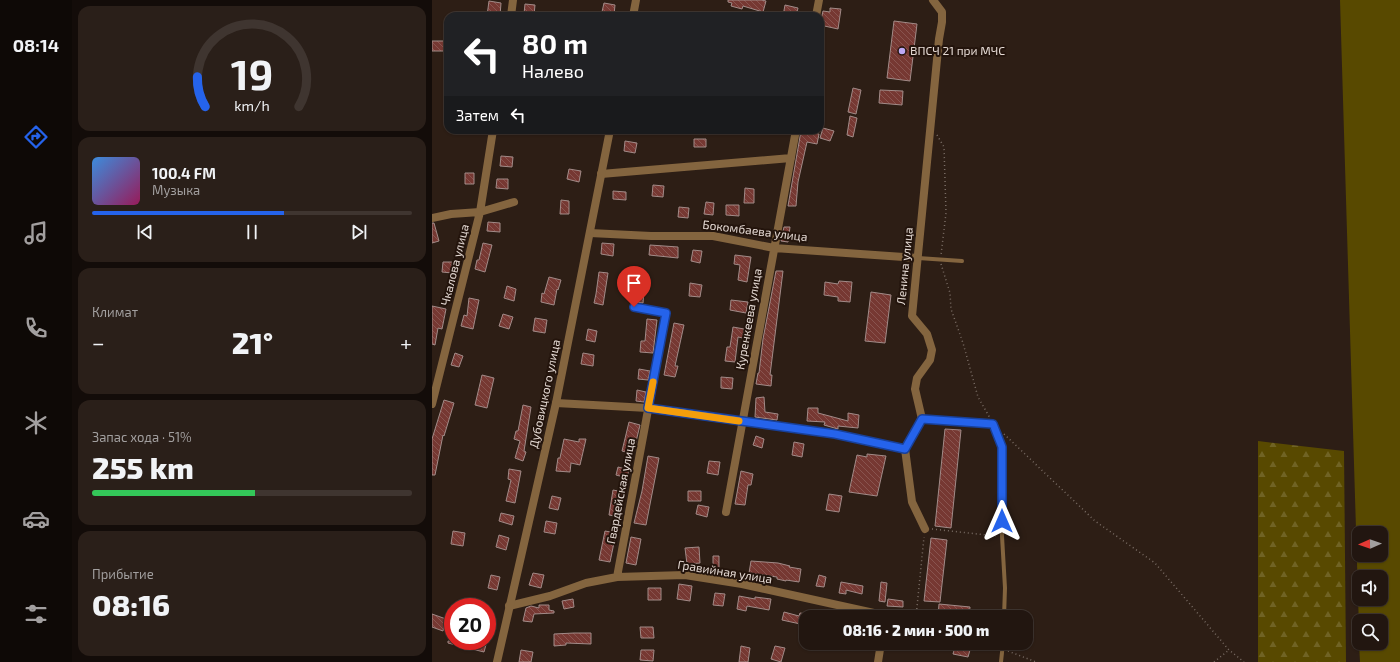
<!DOCTYPE html>
<html lang="ru">
<meta charset="utf-8">
<style>
body{margin:0;font-family:"Exo 2",sans-serif;background:#2a1f19;color:#f1f3f6;height:100vh;display:flex;flex-direction:column;font-size:15px;white-space:nowrap}
*{box-sizing:border-box;margin:0}
p{font-size:13px;color:#a29f9f}
.icon{flex:none;width:22px;height:22px;fill:none;stroke:currentColor;stroke-width:2;stroke-linecap:round;stroke-linejoin:round}
.map{position:relative;flex:1;overflow:hidden}
.panel{display:flex;flex-direction:column;gap:6px;padding:6px;background:#130c09;width:360px}
.panel>*{flex:none}
.banner{position:absolute;left:12px;top:12px;width:380px;height:122px;border-radius:12px;box-shadow:0 1px 3px #0004,0 0 0 1px #3f3530;background:#202124;color:#fff;overflow:hidden}
.needle{width:26px;rotate:268deg}
.controls{position:absolute;left:920px;top:526px;display:grid;gap:8px}
.controls a{display:grid;place-items:center;width:36px;height:36px;border-radius:8px;background:#221610;box-shadow:0 1px 3px #0004,0 0 0 1px #3f3530;font-size:20px}
.speed{position:absolute;left:12px;top:598px;display:flex;gap:8px;font-size:20px;font-weight:700;text-align:center}
.speed>*{display:grid;place-content:center;width:52px;height:52px;border-radius:50%;background:#221610;box-shadow:0 1px 3px #0004,0 0 0 1px #3f3530;line-height:1}
.speed .limit{border:6px solid #d22;background:#fff;color:#111}
.pin{position:absolute;display:grid;place-items:center;width:34px;height:34px;color:#fff;margin:-41px -17px;border-radius:50% 50% 50% 0;rotate:-45deg;box-shadow:0 0 4px #0007}
.pin .icon{rotate:45deg}
.me{position:absolute;width:44px;margin:-22px;rotate:0deg;stroke-linejoin:round;filter:drop-shadow(0 0 3px #0008)}
.turn{display:flex;align-items:center;gap:14px;height:84px;padding:0 12px;font-size:18px}
.turn .icon{width:52px;height:52px;stroke-width:2.5}
.turn b{display:block;font-size:28px;line-height:34px}
.then{display:flex;align-items:center;height:38px;padding:0 12px;background:#0003;gap:8px;font-size:15px}
.big{font-size:30px;font-weight:800;line-height:1.1}
.panel .tile{flex:1;display:flex;flex-direction:column;justify-content:center;gap:6px;min-width:0;padding:0 14px;border-radius:12px;background:#2a1f19}
.panel .dial{align-items:center;gap:0}
.dial svg{height:104px;overflow:visible;fill:none;stroke:#3f3530;stroke-width:7;stroke-linecap:round;text-anchor:middle}
.dial text{fill:#f1f3f6;stroke:none}
.song{display:flex;align-items:center;gap:12px}
.cover{width:48px;height:48px;border-radius:6px;background:linear-gradient(135deg,hsl(210 70% 55%),hsl(330 70% 35%))}
.played{height:4px;border-radius:2px;background:linear-gradient(90deg,#2563eb 60%,#3f3530 60%)}
.keys{display:flex;justify-content:space-around;direction:ltr}
.heat{display:flex;justify-content:space-between;align-items:center;font-size:22px;direction:ltr}
.charge{height:6px;border-radius:3px;background:linear-gradient(90deg,#34c759 51%,#3f3530 0)}
.trip{position:absolute;left:367px;top:610px;width:234px;height:40px;border-radius:12px;background:#221610;box-shadow:0 1px 3px #0004,0 0 0 1px #3f3530;font-weight:800;line-height:40px;text-align:center}
main{display:flex;flex:1;min-height:0}
.tab-bar{display:flex;flex-direction:column;width:72px;justify-content:space-around;align-items:center;background:#0e0906;color:#a29f9f}
.tab-bar .icon{width:28px;height:28px}
.tab-bar .on{color:#2563eb}
.tab-bar b{font-size:18px;color:#f1f3f6}
.map>svg:first-child{display:block}
.forest{fill:url(#forest-firs)}
.park{fill:#584900;fill-rule:evenodd}
.building{fill:url(#building-back-hatch);stroke:#a28b88}
.lines{fill:none;stroke-linecap:round;stroke-linejoin:round}
.path{stroke:#7a6d65;stroke-width:1.5;stroke-dasharray:1 3;stroke-linecap:butt}
.service{stroke:#84653f;stroke-width:4}
.minor{stroke:#84653f;stroke-width:8}
.tertiary{stroke:#84653f;stroke-width:8}
.route-casing{stroke:#184099;stroke-width:10}
.route{stroke:#2563eb;stroke-width:7}
.slow{stroke:#f59e0b;stroke-width:7}
.poi-dot{fill:#bda9f5;stroke:#23140c;stroke-width:1.5}
.labels{text-anchor:middle;stroke-width:4;stroke-linejoin:round;paint-order:stroke}
.poi-label{font-size:12px;fill:#e4d9d3;stroke:#23140c;text-anchor:start}
.street-label{font-size:12px;fill:#e4d9d3;stroke:#23140c}
</style>
<main>
<nav class="tab-bar">
<b>08:14</b>
<svg class="icon on" aria-label="directions" viewBox="0 0 24 24"><path d="M12 3l9 9-9 9-9-9zM9 14v-3h6M13 9l2 2-2 2"/></svg>
<svg class="icon" aria-label="music" viewBox="0 0 24 24"><path d="M9 18V5l10-2v13"/><circle cx="6" cy="18" r="3"/><circle cx="16" cy="16" r="3"/></svg>
<svg class="icon" aria-label="phone" viewBox="0 0 24 24"><path d="M5 4h4l2 5-3 2q2 4 5 5l2-3 5 2v4C11 20 4 13 5 4z"/></svg>
<svg class="icon" aria-label="climate" viewBox="0 0 24 24"><path d="M12 3v18M4 7l16 10M4 17L20 7"/></svg>
<svg class="icon" aria-label="car" viewBox="0 0 24 24"><path d="M5 17H2v-5l4-1 3-4h7l3 4 3 1v5h-3M9 17h6M6 11h13"/><circle cx="7" cy="17" r="2"/><circle cx="17" cy="17" r="2"/></svg>
<svg class="icon" aria-label="filters" viewBox="0 0 24 24"><path d="M4 7h16M4 17h16"/><circle cx="9" cy="7" r="2"/><circle cx="15" cy="17" r="2"/></svg>
</nav>
<section class="panel">
<div class="tile dial"><svg viewBox="0 0 100 80">
<path d="M14 69A42 42 0 1 1 86 69"/>
<path d="M14 69A42 42 0 0 1 8 46" stroke="#2563eb"/>
<text x="50" y="56" font-size="32" font-weight="700">19</text>
<text x="50" y="72" font-size="11">km/h</text>
</svg></div>
<div class="tile">
<div class="song"><i class="cover"></i><div><b>100.4 FM</b><p>Музыка</p></div></div>
<div class="played"></div>
<div class="keys"><svg class="icon" aria-label="previous" viewBox="0 0 24 24"><path d="M18 5L8 12l10 7zM5 5v14"/></svg><svg class="icon" aria-label="pause" viewBox="0 0 24 24"><path d="M8 5v14M16 5v14"/></svg><svg class="icon" aria-label="next" viewBox="0 0 24 24"><path d="M6 5l10 7-10 7zM19 5v14"/></svg></div>
</div>
<div class="tile"><p>Климат</p>
<div class="heat"><a>−</a><b class="big">21°</b><a>+</a></div>
</div>
<div class="tile"><p>Запас хода · 51%</p><b class="big">255 km</b><div class="charge"></div></div>
<div class="tile"><p>Прибытие</p><b class="big">08:16</b></div>
</section>
<div class="map">
<svg width="968" height="662" viewBox="0 0 968 662">
<defs>
<pattern id="forest-firs" width="22" height="20" patternUnits="userSpaceOnUse"><rect width="22" height="20" fill="#584900"/><path d="M5 1l3.5 6h-7zM16 11l3.5 6h-7z" fill="#706324"/></pattern>
<pattern id="building-back-hatch" width="6" height="6" patternUnits="userSpaceOnUse"><rect width="6" height="6" fill="#763832"/><path d="M-1 5l2 2M0 0l6 6M5-1l2 2" fill="none" stroke="#89544f"/></pattern>
</defs>
<rect width="100%" height="100%" fill="#2d1e15"/>
<path class="forest" d="M826 441 912 451 914 662H826Z"/>
<path class="park" d="M908 0H968V662H928L927 643H949V621H927V629ZM927 533H949V555H927ZM927 577H949V599H927Z"/>
<path class="building" d="M296 0H330L334 1 331 12 311 6 310 9 299 6 300 3 296 2Z
M57 1 69 3 68 16H55Z
M172 3 183 5 182 15 170 12Z
M93 4 103 5 102 15 92 14Z
M353 5 366 8 364 16H351Z
M398 8 409 9 406 29 388 25 391 11 398 12Z
M462 21 485 24 478 81 455 78Z
M0 41H12V51H0Z
M421 88 429 90 424 114 416 112Z
M448 90 471 91 470 105 447 103Z
M418 116 425 118 421 137 415 135Z
M391 128 402 131 398 141 388 138Z
M369 131 387 134 385 144 375 142 366 182 364 206H356Z
M262 139H274V147H262Z
M193 141 205 143 203 153 192 151Z
M69 156 81 157 80 167 68 166Z
M137 169 149 171 147 182 135 179Z
M33 173H42V184H33Z
M65 179H76V189L64 188Z
M221 185 232 186 231 197 220 196Z
M313 188 322 189V203H312Z
M181 191 194 192V200L181 199Z
M129 200 137 201V214H128Z
M274 202 282 203 281 215 272 214Z
M294 205H307V216L294 215Z
M247 207 257 208 256 218 246 217Z
M56 222 68 223V232L55 231Z
M0 223H2L7 241 0 243Z
M352 227H358L356 242 349 241Z
M51 243 60 245 53 272 43 269 45 260H47Z
M170 243 182 244 181 256 169 254Z
M218 245 246 247V258L217 255Z
M261 250 270 251 268 263 259 261Z
M303 255 319 257 315 282 306 280 308 265 302 264Z
M11 262H20V273L10 272Z
M344 271H351L338 375H340L339 386 324 384 326 373H327L331 339Z
M167 272 176 273 171 305 162 303 164 294Z
M117 277 129 280 126 290 125 289 122 305 109 302 110 293 112 294Z
M407 281 420 282 418 302 406 301V297L392 295 393 282 406 284Z
M258 283 270 285 268 297 257 296Z
M75 286 84 289 82 301 72 298Z
M199 290 212 292 211 303 197 301Z
M439 292 459 295 453 343 433 341Z
M37 298 47 300 41 329 29 326 32 315 35 316Z
M299 300 316 302 314 313 298 310Z
M0 306 14 309 10 329 6 328 3 345 0 344Z
M71 314 81 317 77 329 67 326Z
M103 318 115 320 113 333 101 331Z
M215 319 225 320 221 353 208 352 209 341H213Z
M242 323 252 325 243 366H246L243 377 232 375Z
M301 327 312 329 311 338 306 337 303 362 293 361 295 347H298Z
M156 329 165 331 163 342 154 340Z
M23 353 31 356 27 367 19 365Z
M151 353 162 355 161 366 149 364Z
M207 369 218 371 216 380 206 379Z
M50 375 62 378 55 408 43 405Z
M289 377 301 378 300 389 289 388Z
M205 390 214 392 212 402 204 401Z
M332 397 333 412 346 414 345 420 323 417 324 398Z
M12 400 22 403 12 436 11 435 3 475H0V439Z
M91 405 99 407 92 451 94 452 91 461 83 458 88 441 82 439 84 431H86Z
M376 408H386V413L416 421V413L427 415 426 428 406 426V429L392 425 393 422 375 421Z
M197 422 208 425 201 454 190 451Z
M513 429 529 430 519 528 503 526Z
M324 436 332 439 330 448 321 445Z
M132 439 147 442V439H154L148 465 139 463 138 472 124 471 126 458H128Z
M362 442 372 444 370 457 360 455Z
M435 454 454 456 445 496 417 492 425 455 435 457Z
M216 456 227 458 214 525 202 523 210 491Z
M277 461 288 462 286 475 275 473Z
M186 467 197 470 195 478 184 475Z
M77 469 89 471 83 503 74 501 79 480 76 479Z
M309 471 321 474 319 485H316L313 505 303 504Z
M181 490 191 492 188 517 177 515Z
M256 491H269V501H256Z
M397 494 410 496 407 512 394 510Z
M120 496 129 498 126 510 117 508Z
M266 505 277 507 275 517 264 514Z
M69 513 82 516 80 525 67 521Z
M114 521 125 523 123 534 112 532Z
M21 531 33 533 31 546 19 544Z
M173 531 184 533 178 562 167 560Z
M67 535 77 538 74 550 64 547Z
M199 537 209 539 204 565 194 563Z
M499 538 515 540 508 602 492 601Z
M267 547 268 563 255 564 253 548Z
M281 556H287V570L281 569Z
M319 561 346 563 358 566 357 567 369 569 367 582 354 580V581L345 579V577L317 573Z
M101 573 112 575 109 588 97 585Z
M59 575 68 577 65 590 56 588Z
M387 575 394 577 392 587 384 586Z
M409 582 431 586 430 594 414 590V594L407 593Z
M449 582 455 583 453 602 447 601Z
M247 584 260 586 258 601 245 599Z
M216 588H229V600H216Z
M283 593 293 594 291 606 281 605Z
M307 596 323 599V597L339 599 337 610 315 606 314 611 305 609Z
M141 599 142 607 132 609 130 601Z
M456 599 471 601V607L455 606Z
M507 604 538 607 537 617H506Z
M107 605H117V610L122 611V613L102 614 100 622 91 621 94 608 99 606 107 608Z
M352 612 367 616 368 613 375 614 373 625 350 620Z
M0 614 14 619 11 631 0 627Z
M208 627H221L222 638H209Z
M142 633H159V644L134 643V645L122 646V634Z
M16 641H55L52 652 16 643Z
M524 643H540L536 657 521 654Z
M309 646 318 648 316 662H307Z
M343 646 353 648 349 662 339 659Z
M89 650 101 652 99 662H87Z
M209 650H222L221 661 208 660Z"/>
<g class="lines">
<path class="path" d="M505 135 512 147 514 213 509 255
M509 264 518 293 519 309 531 343 546 397 558 418
M572 434 663 521 723 563 797 650 812 662
M500 529 564 536
M484 617 492 537
M576 651 604 662
M782 662 797 650"/>
<path class="service" d="M486 258 530 261
M490 419 561 424 570 447V536L573 588 572 617
M569 662 571 643"/>
<path class="minor" d="M79 16 81 0
M384 16 387 0
M169 174 359 158
M0 218 19 214 48 212 82 202
M158 233 219 236H281L342 248 486 258
M124 403 216 408 403 434 473 449
M0 404 48 212 61 130
M294 512 364 130
M493 529 480 502 473 449 490 419 483 389 485 378 498 360 500 350 495 334 480 316 507 39 510 22V12L501 0
M185 577 234 313 202 307
M77 606 118 596 154 583 185 577 253 575 310 584 460 617
M446 662 449 643"/>
<path class="tertiary" d="M201 16 204 0
M65 662 124 403 178 130"/>
</g>
<g class="lines">
<g class="route-casing">
<path id="route" d="M202 307 234 313 216 408 403 434 473 449 490 419 561 424 570 447V521"/>
</g>
<use href="#route" class="route"/>
<path class="slow" d="M221 382 216 408 307 421"/>
</g>
<circle class="poi-dot" cx="470" cy="51" r="4"/>
<g class="labels">
<g class="poi-label">
<text x="478" y="55">ВПСЧ 21 при МЧС</text>
</g>
<g class="street-label">
<text transform="translate(323 231) rotate(7)" y="4">Бокомбаева улица</text>
<text transform="translate(23 265) rotate(-76)" y="4">Чкалова улица</text>
<text transform="translate(473 266) rotate(-84)" y="4">Ленина улица</text>
<text transform="translate(317 319) rotate(-80)" y="4">Куренкеева улица</text>
<text transform="translate(113 394) rotate(-78)" y="4">Дубовицкого улица</text>
<text transform="translate(189 491) rotate(-79)" y="4">Гвардейская улица</text>
<text transform="translate(293 572) rotate(9)" y="4">Гравийная улица</text>
</g>
</g>
</svg>
<div class="controls">
<a><svg class="needle" viewBox="-14 -14 28 28"><path d="M0-13l5 13h-10z" fill="#e53935"/><path d="M0 13l5-13h-10z" fill="#a29f9f"/></svg></a>
<a><svg class="icon" aria-label="sound" viewBox="0 0 24 24"><path d="M4 9h4l5-4v14l-5-4H4zM17 9q2 3 0 6"/></svg></a>
<a><svg class="icon" aria-label="search" viewBox="0 0 24 24"><circle cx="10" cy="10" r="6"/><path d="M15 15l6 6"/></svg></a>
</div>
<div class="speed"><div class="limit">20</div></div>
<div class="pin" style="left:202px;top:307px;background:#d93025"><svg class="icon" aria-label="arrive" viewBox="0 0 24 24"><path d="M6 21V4h12l-3 4 3 4H6"/></svg></div>
<svg class="me" style="left:570px;top:521px" viewBox="-20 -20 40 40"><path d="M0-17L14 15 0 8-14 15z" fill="#2563eb" stroke="#fff" stroke-width="4"/></svg>
<div class="trip">08:16 · 2 мин · 500 m</div>
<div class="banner">
<div class="turn"><svg class="icon" aria-label="left" viewBox="0 0 24 24"><path d="M17 20v-9H6M10 6l-5 5 5 5"/></svg><div><b>80 m</b>Налево</div></div>
<div class="then">Затем<svg class="icon" aria-label="left" viewBox="0 0 24 24"><path d="M17 20v-9H6M10 6l-5 5 5 5"/></svg></div>
</div>
</div>
</main>
